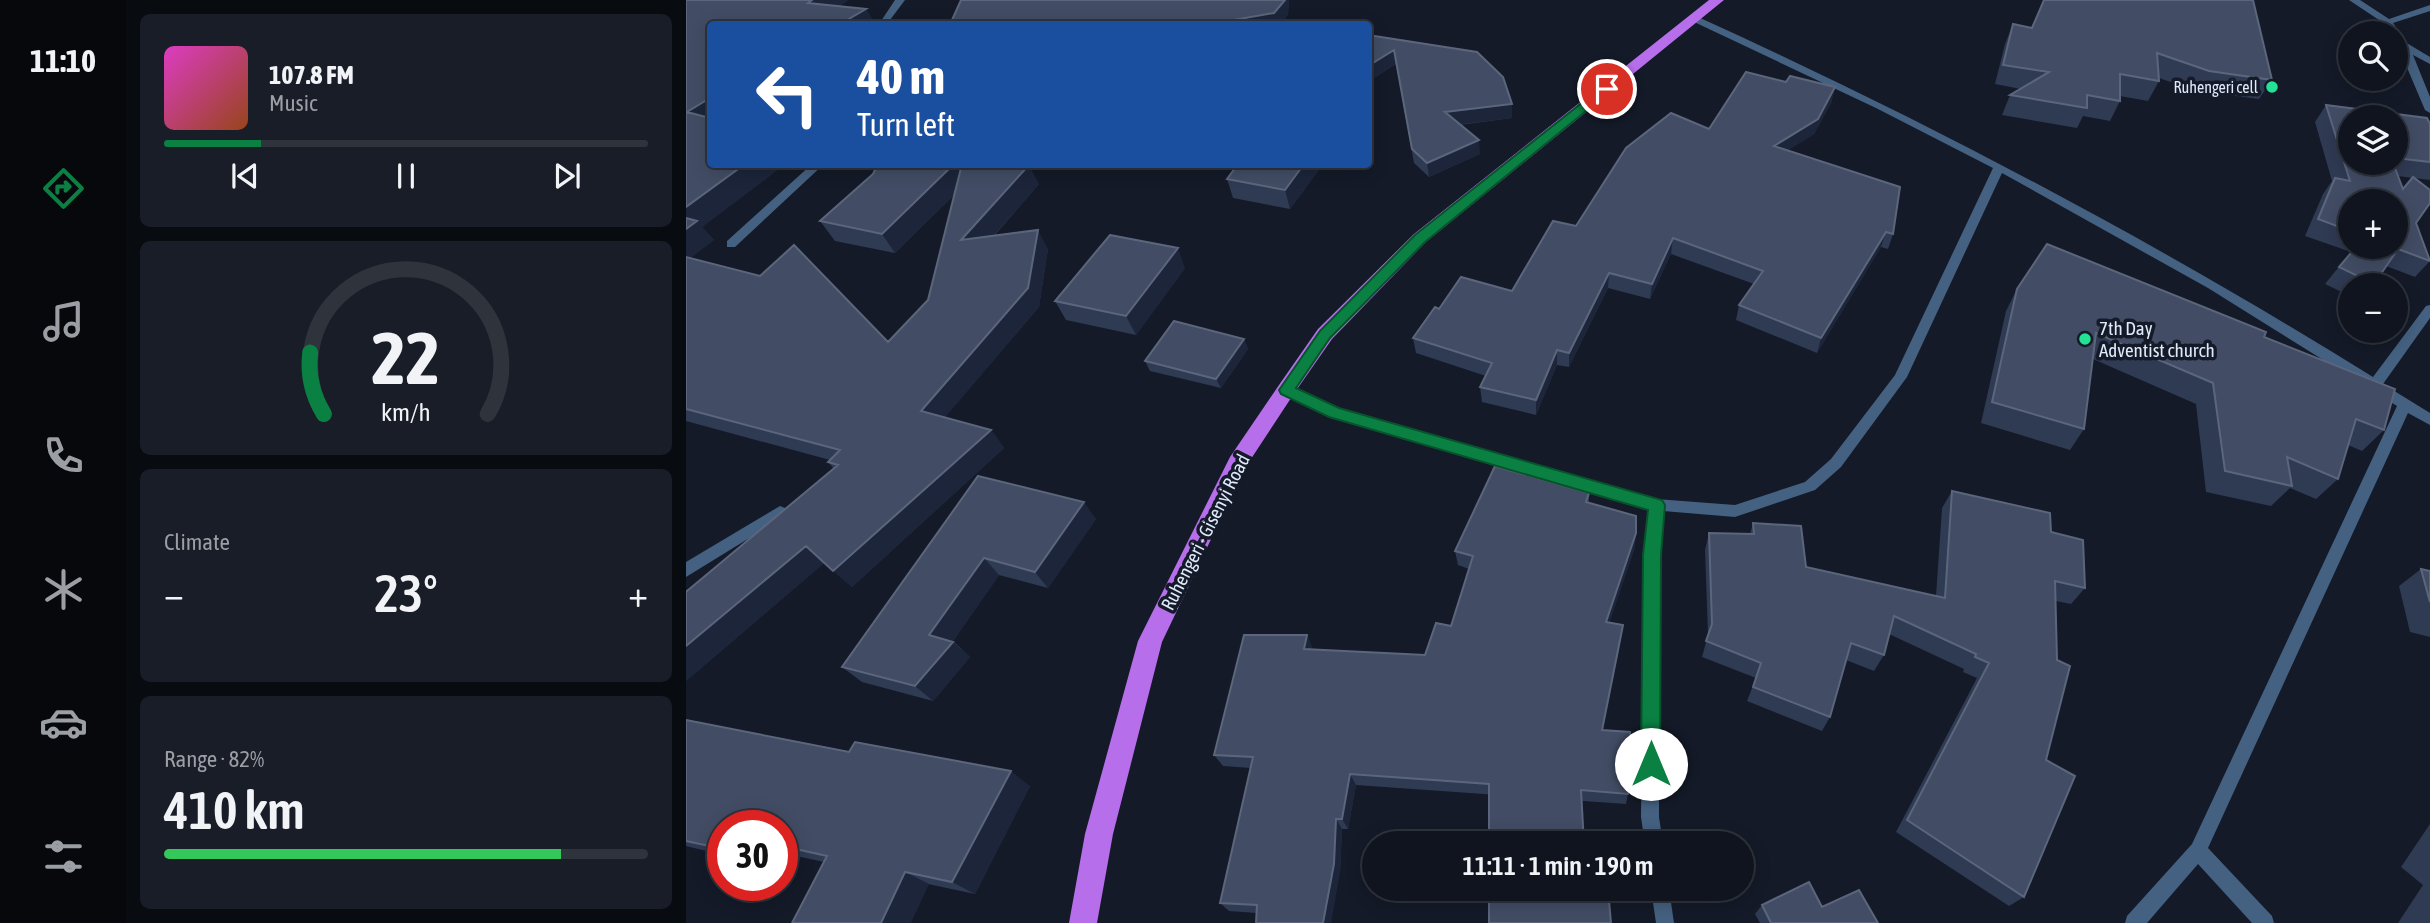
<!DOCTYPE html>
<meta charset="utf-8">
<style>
body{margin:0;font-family:"Asap Condensed",sans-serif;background:#181d27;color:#f1f3f6;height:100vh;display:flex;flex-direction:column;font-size:26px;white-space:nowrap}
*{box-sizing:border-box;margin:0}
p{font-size:23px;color:#9b9ea4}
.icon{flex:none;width:38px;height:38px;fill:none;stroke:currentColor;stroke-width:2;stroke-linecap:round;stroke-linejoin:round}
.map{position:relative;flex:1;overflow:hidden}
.drawer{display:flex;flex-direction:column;gap:14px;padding:14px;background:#080b10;width:560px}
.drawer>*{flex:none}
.banner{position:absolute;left:21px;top:21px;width:665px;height:147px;border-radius:7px;box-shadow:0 4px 18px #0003,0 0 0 2px #2f333c;background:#1a4fa0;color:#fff;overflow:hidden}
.tools{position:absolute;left:1652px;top:21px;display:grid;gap:14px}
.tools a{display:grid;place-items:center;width:70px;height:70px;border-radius:50%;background:#0f141e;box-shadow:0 4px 18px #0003,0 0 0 2px #2f333c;font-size:35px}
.speed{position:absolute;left:21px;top:810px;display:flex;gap:14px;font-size:35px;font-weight:700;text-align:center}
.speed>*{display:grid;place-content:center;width:91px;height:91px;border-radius:50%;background:#0f141e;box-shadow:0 4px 18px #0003,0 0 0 2px #2f333c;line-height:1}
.speed .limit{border:10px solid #d22;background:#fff;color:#111}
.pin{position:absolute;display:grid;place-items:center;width:60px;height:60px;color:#fff;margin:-30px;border:4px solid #fff;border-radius:50%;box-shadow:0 2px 7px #0007}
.me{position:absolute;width:77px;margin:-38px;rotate:0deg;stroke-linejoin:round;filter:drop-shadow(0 0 5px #0008)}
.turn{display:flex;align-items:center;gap:24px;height:147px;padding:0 35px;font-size:32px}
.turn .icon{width:91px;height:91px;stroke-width:2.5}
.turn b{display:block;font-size:49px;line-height:60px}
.big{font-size:52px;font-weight:600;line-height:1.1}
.drawer .card{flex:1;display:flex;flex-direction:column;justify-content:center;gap:10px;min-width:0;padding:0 24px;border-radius:10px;background:#181d27}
.drawer .dial{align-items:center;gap:0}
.dial svg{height:182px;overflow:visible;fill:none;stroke:#2f333c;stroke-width:7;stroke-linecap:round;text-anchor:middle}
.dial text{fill:#f1f3f6;stroke:none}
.song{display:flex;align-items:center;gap:21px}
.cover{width:84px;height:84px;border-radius:10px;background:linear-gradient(135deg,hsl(310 70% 55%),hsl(20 70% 35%))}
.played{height:7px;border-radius:4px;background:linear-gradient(90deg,#0b8043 20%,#2f333c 20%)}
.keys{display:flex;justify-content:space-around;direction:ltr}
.heat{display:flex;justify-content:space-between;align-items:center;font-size:38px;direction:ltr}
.charge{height:10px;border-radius:5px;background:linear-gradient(90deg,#34c759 82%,#2f333c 0)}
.trip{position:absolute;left:676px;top:831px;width:392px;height:70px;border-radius:35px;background:#0f141e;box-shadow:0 4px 18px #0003,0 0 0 2px #2f333c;font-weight:600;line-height:70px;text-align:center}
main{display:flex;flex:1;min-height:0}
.dock{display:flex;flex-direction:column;width:126px;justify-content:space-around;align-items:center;background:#06080c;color:#9b9ea4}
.dock .icon{width:49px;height:49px}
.dock .active{color:#0b8043}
.dock b{font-size:32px;color:#f1f3f6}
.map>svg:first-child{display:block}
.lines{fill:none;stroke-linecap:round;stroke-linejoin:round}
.minor{fill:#456181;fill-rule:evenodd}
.trunk{fill:#b76eeb;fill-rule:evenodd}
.wall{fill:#2f3a53;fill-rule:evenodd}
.shaded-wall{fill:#1c253a}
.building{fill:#424d65;stroke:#5b667c;stroke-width:2}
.route{fill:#0b8043;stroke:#07532c;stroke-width:2}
.poi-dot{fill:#23e295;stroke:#141a28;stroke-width:2.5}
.labels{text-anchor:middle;stroke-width:7;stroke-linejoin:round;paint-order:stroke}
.far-poi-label{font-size:16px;fill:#dfeafb;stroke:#141a28;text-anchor:end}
.poi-label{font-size:19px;fill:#dfeafb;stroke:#141a28;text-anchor:start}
.street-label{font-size:19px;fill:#dfeafb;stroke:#141a28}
</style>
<main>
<nav class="dock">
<b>11:10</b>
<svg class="icon active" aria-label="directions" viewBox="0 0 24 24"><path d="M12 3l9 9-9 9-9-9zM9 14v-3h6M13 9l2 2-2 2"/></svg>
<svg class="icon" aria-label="music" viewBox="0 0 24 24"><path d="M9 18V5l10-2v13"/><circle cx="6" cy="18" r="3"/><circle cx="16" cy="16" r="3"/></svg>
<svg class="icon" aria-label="phone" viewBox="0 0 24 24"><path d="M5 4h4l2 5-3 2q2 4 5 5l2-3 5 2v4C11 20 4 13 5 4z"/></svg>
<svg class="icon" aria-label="climate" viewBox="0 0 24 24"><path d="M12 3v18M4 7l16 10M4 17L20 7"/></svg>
<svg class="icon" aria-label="car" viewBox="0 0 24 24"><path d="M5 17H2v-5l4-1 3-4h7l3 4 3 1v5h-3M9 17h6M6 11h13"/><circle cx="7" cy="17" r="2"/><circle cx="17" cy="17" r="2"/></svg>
<svg class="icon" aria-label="filters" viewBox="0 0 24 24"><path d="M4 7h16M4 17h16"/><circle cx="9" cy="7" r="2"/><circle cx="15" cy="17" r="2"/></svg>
</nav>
<section class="drawer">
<div class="card">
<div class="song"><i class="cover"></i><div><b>107.8 FM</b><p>Music</p></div></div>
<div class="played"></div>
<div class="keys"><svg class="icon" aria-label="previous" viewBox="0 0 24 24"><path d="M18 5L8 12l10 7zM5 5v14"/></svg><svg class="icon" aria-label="pause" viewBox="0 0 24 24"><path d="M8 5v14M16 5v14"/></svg><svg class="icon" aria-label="next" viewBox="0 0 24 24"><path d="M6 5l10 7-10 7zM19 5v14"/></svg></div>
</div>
<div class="card dial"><svg viewBox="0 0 100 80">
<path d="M14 69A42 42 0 1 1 86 69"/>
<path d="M14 69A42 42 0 0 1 8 42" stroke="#0b8043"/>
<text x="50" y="56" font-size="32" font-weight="700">22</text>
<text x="50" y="72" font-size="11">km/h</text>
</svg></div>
<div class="card"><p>Climate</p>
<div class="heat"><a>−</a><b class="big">23°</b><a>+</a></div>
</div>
<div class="card"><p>Range · 82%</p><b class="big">410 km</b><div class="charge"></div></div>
</section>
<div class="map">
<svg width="1744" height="923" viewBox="0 0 1744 923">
<rect width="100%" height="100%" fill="#141a28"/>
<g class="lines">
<path class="minor" d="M209 0H219L201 24H193Z
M1663 0H1674L1703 19 1744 5V11L1707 23 1714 33 1710 36V33H1704L1699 24Z
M1006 17H1012C1245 123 1470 242 1687 377L1740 306 1744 305V318L1697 384 1744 413V425L1722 413 1522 848 1586 916 1588 923H1566L1512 864 1461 923H1439L1441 916 1506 844 1711 406 1522 288 1316 173 1221 377 1155 467 1129 490 1049 517 977 511 974 555 973 817 977 844H959L955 817 958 555 962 509 648 418 595 394 593 390 595 386 600 385 652 409 970 499 1049 505 1119 482 1145 459 1209 375 1307 168 1190 108 1006 21Z
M1713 42H1719L1744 57V64L1727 55 1744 97V113L1739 110 1711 44Z
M126 164H138L49 247H41V241Z
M94 506 99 508 101 512 99 516 0 577V562Z
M965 889H983L988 923H970Z"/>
<path class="trunk" d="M1023 0H1038L740 242 646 339 607 395 559 468 476 642 427 834 411 923H383L399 834 452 641 544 457 593 385 632 329 728 234Z"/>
</g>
<path class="wall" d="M0 0H162L154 6 180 9 189 24H24V164H99L16 227 28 240 4 258 202 342 242 300 269 194 209 253 149 241 134 221 187 174 353 184 308 236 362 249 353 307 259 417 305 430 318 448 166 587 138 563 0 681V590L1 591 148 469 142 462 144 460 0 421Z
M275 0H603L602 14 597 21 616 24H268L266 20Z
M1358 0 1586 80 1573 99 1511 91 1473 78V81L1462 101 1434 96V101L1424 121 1397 116 1391 128 1316 115 1324 95 1335 89 1309 84 1319 44 1327 24 1346 28Z
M682 35 826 118 774 125 794 154 743 177 728 163 710 64 682 82Z
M1100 82 1149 87 1145 103 1128 134 1102 150 1207 234 1202 249 1195 247 1131 353 1050 320 1053 305 1068 284 985 254 964 299 922 288 883 367 871 365 850 415 796 402 794 387 800 376 730 353 727 338 753 309 826 291 890 226 1023 129Z
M1640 105 1741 118 1744 124V180L1728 178 1744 190V203L1730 223 1744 261 1729 277 1700 266 1687 285H1664V296L1639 284 1665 252 1619 236 1637 194 1646 181 1629 122ZM1664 117H1710V163H1664ZM1712 176 1727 178 1717 189ZM1664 201H1710V247H1664Z
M635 167 604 209 547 198 541 179Z
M499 268 450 335 380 320 369 301Z
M1331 289 1578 337 1698 430 1676 451 1662 445 1652 479 1630 499 1604 488 1585 506 1520 492 1510 404 1407 359 1398 429 1384 450 1295 423 1320 311Z
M558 339 562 349 535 388 464 371 459 361Z
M292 476 410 519 362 588 313 575 267 641 284 657 247 701 176 682 156 667Z
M1266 491 1365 532 1399 588 1385 604 1370 601 1360 760 1338 897 1323 906 1210 832 1291 678 1277 672 1278 669 1203 634 1198 655 1188 671 1160 660 1144 717 1136 731 1061 701 1070 678 1016 657 1022 635 1019 550 1023 533 1064 534 1067 523 1120 567 1250 596 1256 508Z
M903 493V503L949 547 923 623 937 625 935 639 917 730 942 794 940 804 670 785 662 829H656L654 873 571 913 543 911 534 903 565 768 537 766 528 755 621 635 627 650 739 655 765 626 783 569 772 565 769 551Z
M1735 569 1744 571V637L1724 632 1713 586Z
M0 720 344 786 289 894 96 853V826H37V855L0 846Z
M1744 824V923H1712L1737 885 1715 867Z
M1076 905 1136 907 1192 923H1074L1069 914Z"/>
<path class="shaded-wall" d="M126 0H162L134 21 122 3Z
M599 0H603L602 14 594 24H525Z
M180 9 189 24H154Z
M708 50 710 64 682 82V66Z
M1149 87 1145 103 1128 134 1085 161 1088 146Z
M24 98V126L1 112Z
M826 104V118L761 126 759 112Z
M793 140 794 154 743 177 741 163Z
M59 164H99L16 227 28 240 0 261V207Z
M268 164H283L289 174 209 253 196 234Z
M618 164H634L635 167 604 209 599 190Z
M343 165 353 184 287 259 275 240Z
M352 230 362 249 353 307 249 429 235 411Z
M1200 232 1195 247 1131 353 1135 338Z
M987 238 985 254 964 299 966 284Z
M492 248 499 268 450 335 440 316Z
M923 273 922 288 883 367V353Z
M558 339 562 349 535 388 530 379Z
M871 350V365L850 415V400Z
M305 430 318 448 166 587 147 571Z
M398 502 410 519 362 588 349 572Z
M950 533 949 547 919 636 920 622Z
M120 546 139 562 0 681V646Z
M298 558 313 575 264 645 267 642 284 657 247 701 229 686 243 635Z
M937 625 935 639 914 742 916 730Z
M621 635 627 649 624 663 618 649Z
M325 771 344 786 289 894 266 882Z
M664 774 670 785 662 829 656 819Z
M650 819 656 829 654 873 645 923H637Z
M219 872 243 884 225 923H195Z"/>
<path class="building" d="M0 0H126L122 3 180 9 154 24H24V98L1 112 24 118V164H59L0 207Z
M275 0H599L588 13 525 24H420L405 20 400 24H289L266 20Z
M1358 0H1567L1586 80 1523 71 1471 53 1473 81 1434 74V101L1401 95V108L1324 95 1363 72 1317 65 1327 24 1346 28Z
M592 21 616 24H589Z
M682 35 791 52 817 77 826 104 759 112 793 140 741 163 726 149 708 50 682 66Z
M1060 72 1100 82 1104 76 1149 87 1132 119 1088 146 1214 187 1207 234 1200 232 1135 338 1053 305 1077 271 987 238 966 284 923 273 883 353 871 350 850 400 794 387 806 363 727 338 749 307 753 309 775 277 826 291 867 221 890 226 940 148 985 113 1023 129Z
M1640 105 1741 118 1744 124V162L1710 158V117H1664V163H1707L1717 189 1727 177 1744 190V203L1730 223 1744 261 1712 249 1688 284 1653 267 1670 247H1710V201H1664V231L1632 219 1649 178 1664 181Z
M192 164H268L196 234 134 221 187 174Z
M276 164 343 165 275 240 352 230 342 288 235 411 305 430 147 571 120 546 0 646V591H1L152 465 142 462 154 450 0 409V257L74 276 108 245 202 342 242 300Z
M552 164H618L599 190 541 179Z
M0 218 11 221 0 229Z
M424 235 492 248 440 316 369 301Z
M1361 244 1580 332 1578 337 1709 389 1698 430 1670 419 1652 479 1601 457 1606 486 1539 471 1527 383 1410 333 1398 429 1306 402 1331 289Z
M488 321 558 339 530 379 459 361Z
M809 466 903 493 900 502 950 516V533L920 622 937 625 916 730 944 732 942 794 895 790 898 844H803V784L664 774 656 819H650L648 864 637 923H570L571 905 534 903 567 757 528 755 558 635H621L618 649 739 655 750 623 765 626 787 556 769 551Z
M292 476 398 502 349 572 298 558 243 635 267 642 229 686 156 667Z
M1266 491 1364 513 1365 532 1397 540 1399 588 1369 581 1371 660 1384 666 1360 760 1389 776 1338 897 1221 820 1303 663 1289 657 1290 654 1208 616 1198 655 1165 643 1144 717 1067 687 1075 663 1020 641 1026 624 1023 533 1068 534 1067 523 1115 526 1120 567 1259 598Z
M1735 569 1744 571V602Z
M0 720 163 752 169 742 325 771 266 882 219 872 195 923H106L141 856 96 846V826H37V849L0 841Z
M1123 882 1136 907 1173 890 1192 923H1085L1076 905Z
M803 889H901V890L922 889 925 923H803Z"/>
<path class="route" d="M917 86 927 89 739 242 644 338 610 388 653 408 976 500 979 505 975 555 974 764 972 771 965 774 958 771 955 764 957 555 962 510 643 417 595 394 593 390 634 331 729 235Z"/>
<g class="poi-dot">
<circle cx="1586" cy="87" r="7"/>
<circle cx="1399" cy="339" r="7"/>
</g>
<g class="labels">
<g class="far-poi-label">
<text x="1572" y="93">Ruhengeri cell</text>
</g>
<g class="poi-label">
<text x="1413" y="335">7th Day<tspan x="1413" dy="22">Adventist church</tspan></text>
</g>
<g class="street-label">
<text transform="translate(519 532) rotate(-63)" y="7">Ruhengeri - Gisenyi Road</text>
</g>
</g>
</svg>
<div class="tools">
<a><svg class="icon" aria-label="search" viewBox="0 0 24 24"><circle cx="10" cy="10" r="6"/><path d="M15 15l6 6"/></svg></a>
<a><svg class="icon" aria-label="layers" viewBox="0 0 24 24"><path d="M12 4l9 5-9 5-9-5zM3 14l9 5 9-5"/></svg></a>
<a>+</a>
<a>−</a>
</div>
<div class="speed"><div class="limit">30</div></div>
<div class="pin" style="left:921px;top:89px;background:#d93025"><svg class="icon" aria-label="arrive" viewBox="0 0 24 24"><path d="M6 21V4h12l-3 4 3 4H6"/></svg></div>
<svg class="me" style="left:965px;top:764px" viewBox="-20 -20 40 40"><circle r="19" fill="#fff"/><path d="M0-13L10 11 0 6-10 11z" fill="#0b8043"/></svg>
<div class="trip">11:11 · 1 min · 190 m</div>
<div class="banner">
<div class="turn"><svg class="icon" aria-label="left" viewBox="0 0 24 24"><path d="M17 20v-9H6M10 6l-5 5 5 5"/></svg><div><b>40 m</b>Turn left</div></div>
</div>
</div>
</main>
